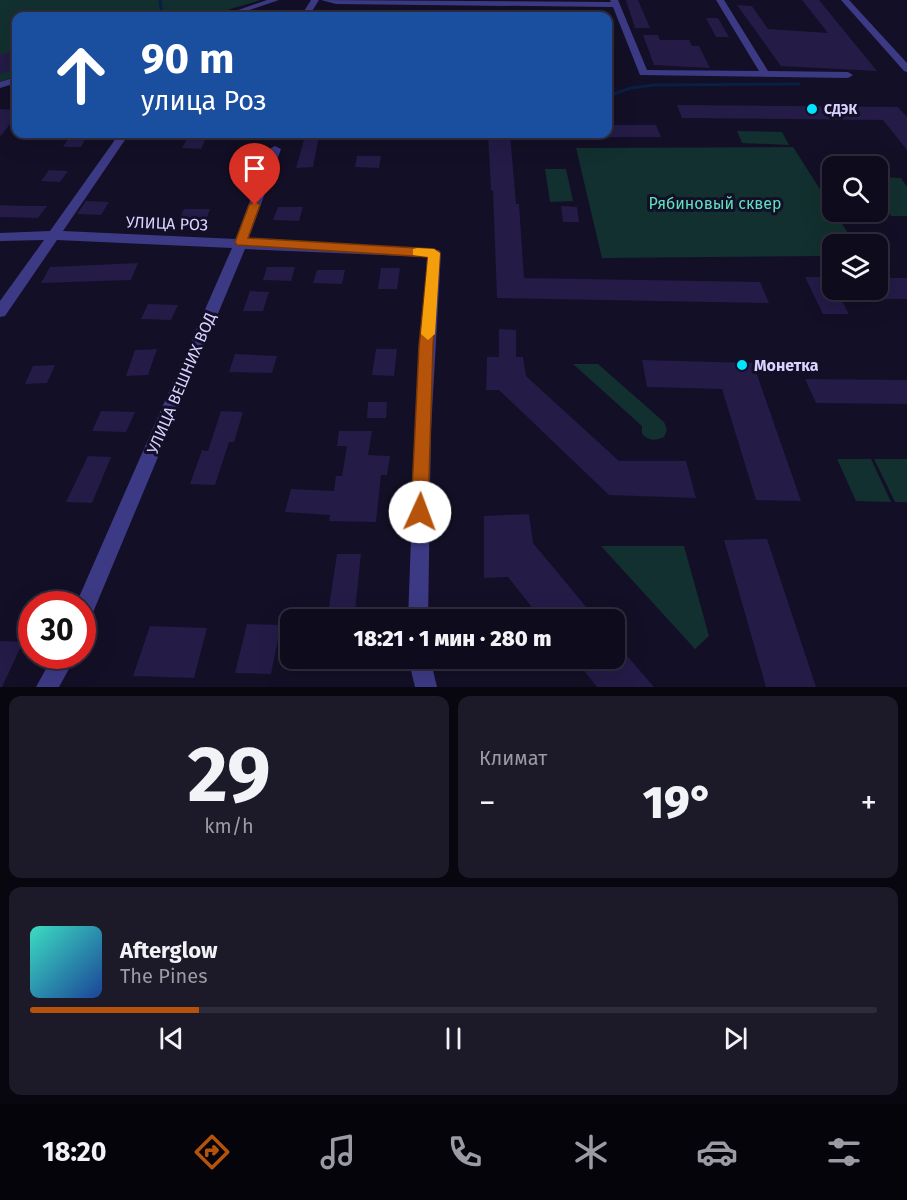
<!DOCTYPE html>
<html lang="ru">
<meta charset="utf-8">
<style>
body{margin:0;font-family:"Fira Sans",sans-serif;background:#1c1929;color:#f1f3f6;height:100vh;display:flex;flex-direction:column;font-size:22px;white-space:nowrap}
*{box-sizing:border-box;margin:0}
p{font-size:20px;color:#9b9ba3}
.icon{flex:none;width:33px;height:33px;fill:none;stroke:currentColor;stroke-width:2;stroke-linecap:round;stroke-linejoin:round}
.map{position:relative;height:687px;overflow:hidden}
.side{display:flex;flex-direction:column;gap:9px;padding:9px;background:#08060f;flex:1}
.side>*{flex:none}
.hud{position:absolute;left:12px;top:12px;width:600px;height:126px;border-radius:12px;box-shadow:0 6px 24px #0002,0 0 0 2px #2e2b3b;background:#1a4fa0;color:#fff;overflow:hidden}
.fabs{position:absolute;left:822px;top:156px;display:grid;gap:12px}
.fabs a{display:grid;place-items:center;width:66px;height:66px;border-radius:12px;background:#0e0b1c;box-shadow:0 6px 24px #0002,0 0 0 2px #2e2b3b;font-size:30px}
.speed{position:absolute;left:18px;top:591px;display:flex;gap:12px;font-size:30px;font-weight:700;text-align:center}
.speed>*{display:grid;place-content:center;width:78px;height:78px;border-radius:50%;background:#0e0b1c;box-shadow:0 6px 24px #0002,0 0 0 2px #2e2b3b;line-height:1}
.speed .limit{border:9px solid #d22;background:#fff;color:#111}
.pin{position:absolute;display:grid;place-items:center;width:51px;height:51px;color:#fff;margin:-62px -26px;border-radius:50% 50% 50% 0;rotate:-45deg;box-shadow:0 0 6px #0007}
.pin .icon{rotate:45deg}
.me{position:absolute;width:66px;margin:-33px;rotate:2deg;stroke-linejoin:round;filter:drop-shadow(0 0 4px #0008)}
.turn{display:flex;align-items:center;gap:21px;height:126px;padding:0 30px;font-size:27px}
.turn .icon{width:78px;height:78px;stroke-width:2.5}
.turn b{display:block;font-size:42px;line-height:51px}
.big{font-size:45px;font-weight:800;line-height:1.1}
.side .widget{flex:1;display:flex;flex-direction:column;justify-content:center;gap:9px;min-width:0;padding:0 21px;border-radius:12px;background:#1c1929}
.side .dial{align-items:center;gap:0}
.dial b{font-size:78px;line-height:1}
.song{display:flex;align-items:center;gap:18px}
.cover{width:72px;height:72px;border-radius:9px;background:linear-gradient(135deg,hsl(170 70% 55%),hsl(220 70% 35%))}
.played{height:6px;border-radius:3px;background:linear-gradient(90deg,#b45309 20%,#2e2b3b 20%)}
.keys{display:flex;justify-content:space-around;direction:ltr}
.heat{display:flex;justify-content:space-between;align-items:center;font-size:33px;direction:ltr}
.side .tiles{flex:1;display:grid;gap:9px;grid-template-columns:1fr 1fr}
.widget:last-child{grid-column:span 2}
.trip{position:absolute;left:280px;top:609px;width:345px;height:60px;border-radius:12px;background:#0e0b1c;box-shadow:0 6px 24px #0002,0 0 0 2px #2e2b3b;font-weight:800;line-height:60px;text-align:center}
.tabs{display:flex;height:96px;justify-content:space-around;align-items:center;background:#06040b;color:#9b9ba3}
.tabs .icon{width:42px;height:42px}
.tabs .selected{color:#b45309}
.tabs b{font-size:27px;color:#f1f3f6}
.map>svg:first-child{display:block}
.green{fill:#12302f}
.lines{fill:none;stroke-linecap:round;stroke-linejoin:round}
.stream{stroke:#0a1f44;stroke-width:3}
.building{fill:#241b47}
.minor{fill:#3d3a85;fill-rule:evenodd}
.route{fill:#b45309;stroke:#753606;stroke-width:1.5}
.slow{fill:#f59e0b}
.poi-dot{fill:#00e5ff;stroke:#130f26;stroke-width:2}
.labels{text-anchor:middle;stroke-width:6;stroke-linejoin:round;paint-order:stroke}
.far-poi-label{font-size:14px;font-weight:bold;fill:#d9d4ff;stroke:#130f26;text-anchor:start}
.park-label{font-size:16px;fill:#5fe0c0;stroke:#130f26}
.street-label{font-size:16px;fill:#d9d4ff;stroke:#130f26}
.poi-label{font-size:16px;font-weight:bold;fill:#d9d4ff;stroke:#130f26;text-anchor:start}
</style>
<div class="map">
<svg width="907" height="687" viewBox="0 0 907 687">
<rect width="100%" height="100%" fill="#130f26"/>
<path class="green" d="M0 0H261L207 16H16V76L0 82Z
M737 131 782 132 789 145 742 143Z
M793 147 855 244H832V256L602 258 576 148Z
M545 169H566L573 201 550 202Z
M878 177 901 178 907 187V216H891L878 194Z
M573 364H598L664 422 667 430 664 437C654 441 649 441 642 434V426Z
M837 459H871L891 502 856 501Z
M874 459H907V502H895Z
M601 546H684L709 636 695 649Z"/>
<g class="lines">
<path class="stream" d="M160 0 162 16
M608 96 631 88 654 85 799 84"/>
</g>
<path class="building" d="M626 0H638L650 28H635Z
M802 0H819L877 71 781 66 737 5 752 6 768 29 828 33Z
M706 18H718L729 37H716Z
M643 35H658L660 40H689L692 46H699L710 68 654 65Z
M16 50V69L0 74V55Z
M677 105 898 107 907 117V150L883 120 682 118Z
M0 109 16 110V124H10L0 137Z
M608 125H656L661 137H608Z
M190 134H208L201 149 182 148Z
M488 134H510L516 204H519L524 278 760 282 769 303 497 298 493 190H491Z
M70 136H87L81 147H63Z
M305 136H319L313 167 296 168Z
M357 156H381L379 168 355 167Z
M49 170 68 171 60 182 41 181Z
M86 201 109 202 101 215 77 214Z
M0 205 27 206H47L38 218 0 217Z
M561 206 577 207 579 222H563Z
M278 207H303L299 221 273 220Z
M184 209H210L206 220H179Z
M138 263 131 280 41 283 50 267Z
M267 267H295L291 281 263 280Z
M381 268H400L397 289H378Z
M317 270H345L342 284 313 283Z
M805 277H832V290H836L849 314H823Z
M878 278H907V299H878Z
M250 291 269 292 263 311H243Z
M148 304 178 305 171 320 141 319Z
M499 329 516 330V357H523L526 376 619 461H686L696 498 609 495 499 390H486L487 357H499Z
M157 349 148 375 126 376 135 350Z
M376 349H397L394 376 372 375Z
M235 354 277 356 272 373 229 372Z
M642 360 753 363 801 501 756 500 722 389 647 387Z
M55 365 47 383 25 384 33 366Z
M805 379 907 380V404L816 403Z
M368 402H387L386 418H367Z
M101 411 135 412 126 432 92 431Z
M221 411 243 412 234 442H229L215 485 190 484 202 450 208 451Z
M339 431H372L368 455 390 456 387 475H381L376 522 329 521 330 515 285 512 291 489 334 491 336 476H342L347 446H337Z
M88 456 111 457 92 503 66 502Z
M529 514 533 543 597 620H542L508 577 484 578V516Z
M767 539 816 687H766L724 540Z
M337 554H361L354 620H327Z
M247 624 281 625 271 674 235 673Z
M150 626 207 628 194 678 133 676Z
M0 641 23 642 2 687H0Z
M615 642 629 658 654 687H597L574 658H615Z"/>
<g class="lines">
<path class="minor" d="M267 0H279L232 16H221Z
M311 0H319L309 16H301Z
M321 0 611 2 610 0H618L647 70 759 71 716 0H724L768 71 848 72 853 75 848 78 640 75 613 7 336 4Z
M841 0H849L907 63V72L904 71Z
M16 77V83L0 88V82Z
M119 134H129L63 231 236 239 269 149 275 146 281 149 248 240 439 250 441 253 431 430 428 620H408L415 430 427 257 245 249 89 622 82 625V604H76L232 248 57 240 5 316 0 317V301L44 240 0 241V233L50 231Z
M53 656H76L59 687H36Z
M408 658H430L437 687H415Z"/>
</g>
<path class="route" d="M255 201 260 205 248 238 434 249 440 253 433 346 428 512 426 518 420 520 414 518 411 512 419 346 428 257 237 245 235 242 249 205Z"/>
<path class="slow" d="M417 248 434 249 440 253 435 334 428 340 421 334 428 257 413 255V249Z"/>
<g class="poi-dot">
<circle cx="812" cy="109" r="6"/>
<circle cx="742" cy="365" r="6"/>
</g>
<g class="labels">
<g class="far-poi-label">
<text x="824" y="114">СДЭК</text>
</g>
<g class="park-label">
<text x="715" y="209">Рябиновый сквер</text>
</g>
<g class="street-label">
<text transform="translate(167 223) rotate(2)" y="6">УЛИЦА РОЗ</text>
<text transform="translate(181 383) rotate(-67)" y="6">УЛИЦА ВЕШНИХ ВОД</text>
</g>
<g class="poi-label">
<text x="754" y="371">Монетка</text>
</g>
</g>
</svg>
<div class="fabs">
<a><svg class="icon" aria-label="search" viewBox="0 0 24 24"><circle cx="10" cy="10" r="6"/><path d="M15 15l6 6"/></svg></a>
<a><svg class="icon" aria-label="layers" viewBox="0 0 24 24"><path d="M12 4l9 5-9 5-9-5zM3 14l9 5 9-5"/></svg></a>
</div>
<div class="speed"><div class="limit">30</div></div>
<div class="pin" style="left:255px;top:205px;background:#d93025"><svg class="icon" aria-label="arrive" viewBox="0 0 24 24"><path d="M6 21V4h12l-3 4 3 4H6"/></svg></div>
<svg class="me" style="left:420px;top:512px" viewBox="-20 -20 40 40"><circle r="19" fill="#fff"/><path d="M0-13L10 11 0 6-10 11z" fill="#b45309"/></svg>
<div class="trip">18:21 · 1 мин · 280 m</div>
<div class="hud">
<div class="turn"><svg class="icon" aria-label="ahead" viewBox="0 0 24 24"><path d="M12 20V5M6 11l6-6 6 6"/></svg><div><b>90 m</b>улица Роз</div></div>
</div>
</div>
<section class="side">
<div class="tiles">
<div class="widget dial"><b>29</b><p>km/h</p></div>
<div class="widget"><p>Климат</p>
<div class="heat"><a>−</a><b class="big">19°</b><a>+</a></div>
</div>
<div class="widget">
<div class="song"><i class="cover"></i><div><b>Afterglow</b><p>The Pines</p></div></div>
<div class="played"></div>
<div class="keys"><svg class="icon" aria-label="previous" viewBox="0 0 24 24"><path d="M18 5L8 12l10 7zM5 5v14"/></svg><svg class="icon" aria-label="pause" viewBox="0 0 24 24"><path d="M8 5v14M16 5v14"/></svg><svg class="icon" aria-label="next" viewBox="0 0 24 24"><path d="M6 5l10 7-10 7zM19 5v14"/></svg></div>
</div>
</div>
</section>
<nav class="tabs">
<b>18:20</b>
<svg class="icon selected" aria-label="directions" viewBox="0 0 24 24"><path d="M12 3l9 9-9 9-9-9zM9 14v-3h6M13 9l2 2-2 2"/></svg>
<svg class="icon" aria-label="music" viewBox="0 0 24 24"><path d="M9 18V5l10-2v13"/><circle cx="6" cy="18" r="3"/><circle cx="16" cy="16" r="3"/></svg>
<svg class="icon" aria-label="phone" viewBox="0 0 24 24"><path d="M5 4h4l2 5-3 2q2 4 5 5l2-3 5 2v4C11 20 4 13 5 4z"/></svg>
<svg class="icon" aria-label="climate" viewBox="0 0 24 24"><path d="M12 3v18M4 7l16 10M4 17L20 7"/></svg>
<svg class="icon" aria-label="car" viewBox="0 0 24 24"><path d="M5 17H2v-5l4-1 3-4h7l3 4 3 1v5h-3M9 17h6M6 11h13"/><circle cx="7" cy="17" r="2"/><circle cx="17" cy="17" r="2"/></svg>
<svg class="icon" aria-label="filters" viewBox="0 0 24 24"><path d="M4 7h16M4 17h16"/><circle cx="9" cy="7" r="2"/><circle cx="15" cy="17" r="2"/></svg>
</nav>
